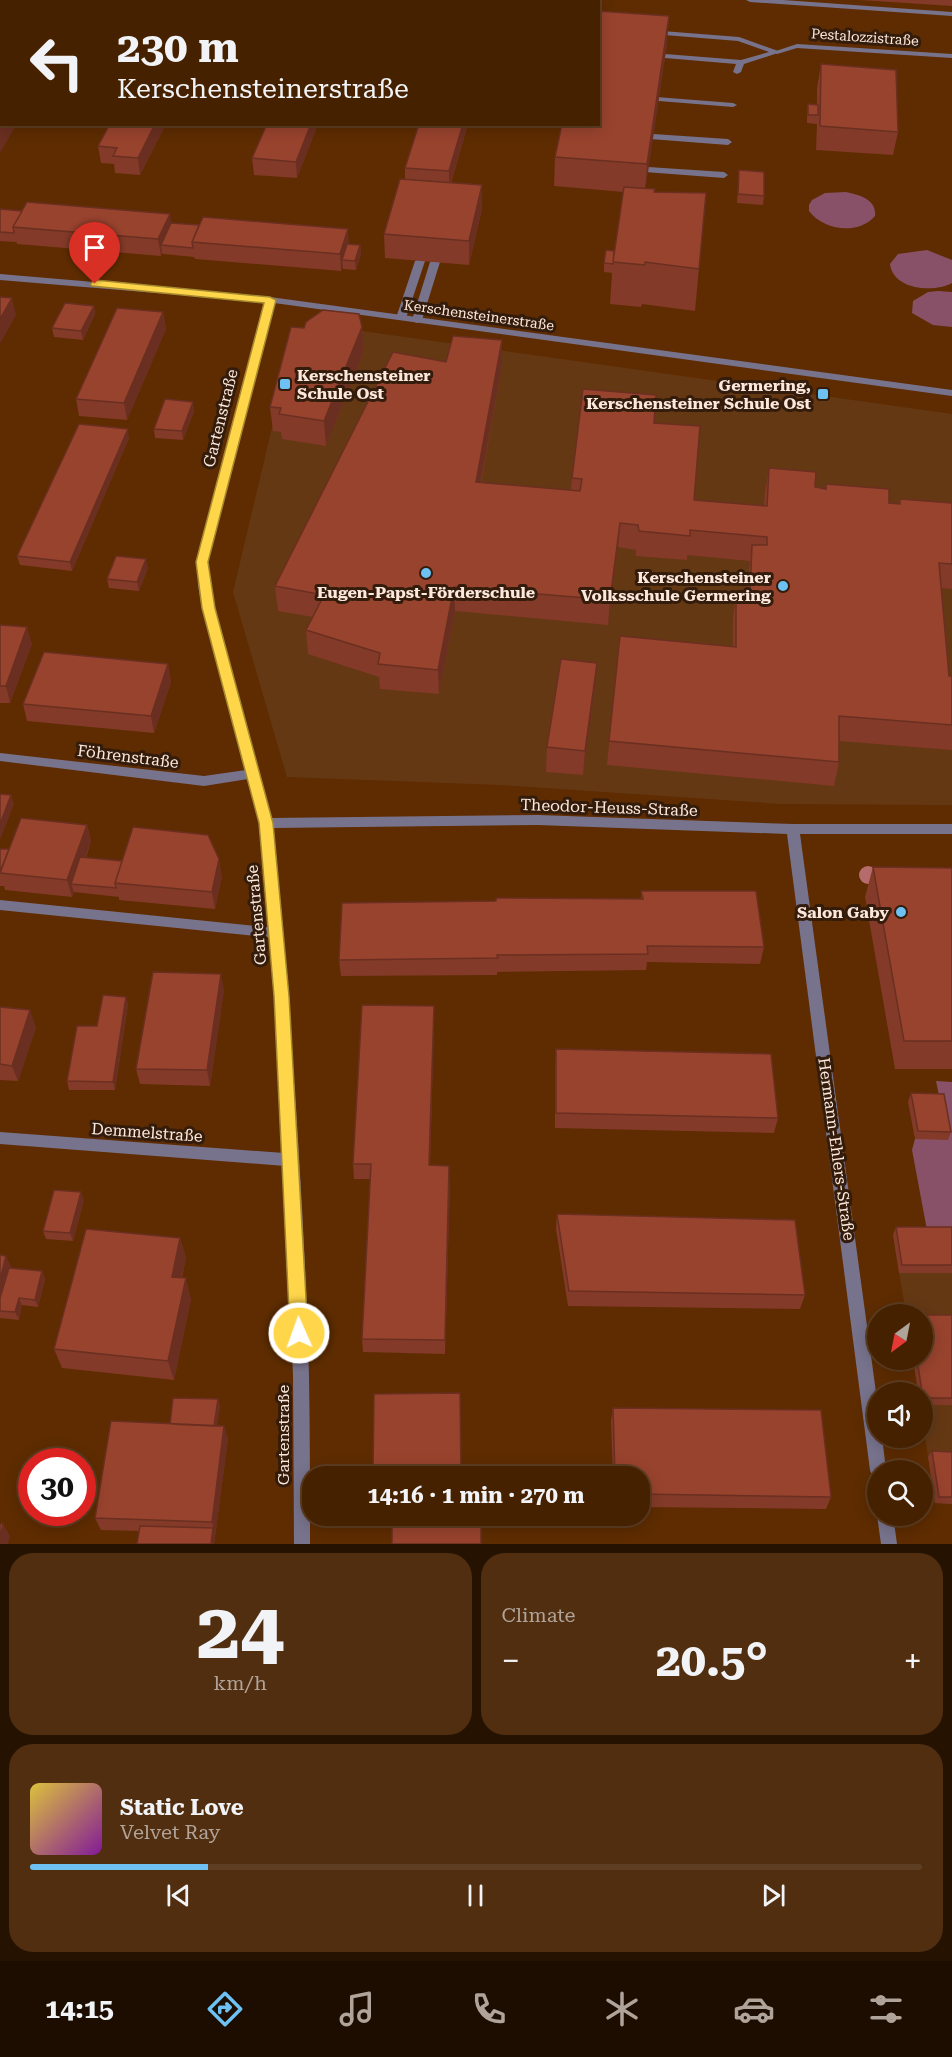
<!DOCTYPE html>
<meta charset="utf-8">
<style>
body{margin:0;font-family:"Roboto Serif",serif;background:#502e0f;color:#f1f3f6;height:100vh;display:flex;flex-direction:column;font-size:22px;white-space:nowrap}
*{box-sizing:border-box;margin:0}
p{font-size:20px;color:#b0a399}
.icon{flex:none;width:33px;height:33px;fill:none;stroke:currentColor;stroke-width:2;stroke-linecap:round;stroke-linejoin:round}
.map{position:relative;height:1544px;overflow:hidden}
.details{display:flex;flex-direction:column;gap:9px;padding:9px;background:#261200;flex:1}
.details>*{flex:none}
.hud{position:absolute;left:0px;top:0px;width:600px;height:126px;box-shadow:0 3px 15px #0003,0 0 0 2px #5e3e22;background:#462100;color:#f1f3f6;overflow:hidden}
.needle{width:39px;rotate:212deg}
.controls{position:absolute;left:867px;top:1304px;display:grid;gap:12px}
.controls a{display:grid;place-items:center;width:66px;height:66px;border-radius:50%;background:#462100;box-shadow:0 3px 15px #0003,0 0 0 2px #5e3e22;font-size:30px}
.speed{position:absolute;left:18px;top:1448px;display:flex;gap:12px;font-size:30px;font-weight:700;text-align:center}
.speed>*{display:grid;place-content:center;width:78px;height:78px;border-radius:50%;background:#462100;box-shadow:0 3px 15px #0003,0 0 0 2px #5e3e22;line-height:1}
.speed .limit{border:9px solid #d22;background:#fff;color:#111}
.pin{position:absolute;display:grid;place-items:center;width:51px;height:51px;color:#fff;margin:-62px -26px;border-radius:50% 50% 50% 0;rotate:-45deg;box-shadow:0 0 6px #0007}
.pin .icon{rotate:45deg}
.me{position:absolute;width:66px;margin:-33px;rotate:358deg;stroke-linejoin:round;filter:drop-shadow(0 0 4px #0008)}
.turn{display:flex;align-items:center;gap:21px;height:126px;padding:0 18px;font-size:27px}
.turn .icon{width:78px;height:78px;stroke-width:2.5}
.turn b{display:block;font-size:42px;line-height:51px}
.big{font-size:45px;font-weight:700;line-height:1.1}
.details .card{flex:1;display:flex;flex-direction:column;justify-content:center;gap:9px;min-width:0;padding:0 21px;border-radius:24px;background:#502e0f}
.details .dial{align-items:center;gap:0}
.dial b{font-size:78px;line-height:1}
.song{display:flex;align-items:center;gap:18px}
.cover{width:72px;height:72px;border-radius:9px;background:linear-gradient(135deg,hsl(50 70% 55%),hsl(290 70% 35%))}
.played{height:6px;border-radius:3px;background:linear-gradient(90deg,#6dc2f3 20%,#5e3e22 20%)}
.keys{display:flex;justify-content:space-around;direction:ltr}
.heat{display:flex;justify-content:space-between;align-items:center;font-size:33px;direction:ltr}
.details .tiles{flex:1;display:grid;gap:9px;grid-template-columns:1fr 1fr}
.card:last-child{grid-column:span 2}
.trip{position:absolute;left:302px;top:1466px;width:348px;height:60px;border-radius:24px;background:#462100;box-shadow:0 3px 15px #0003,0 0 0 2px #5e3e22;font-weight:700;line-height:60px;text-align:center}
.tabs{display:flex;height:96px;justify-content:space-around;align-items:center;background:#1c0d00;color:#b0a399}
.tabs .icon{width:42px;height:42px}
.tabs .current{color:#6dc2f3}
.tabs b{font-size:27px;color:#f1f3f6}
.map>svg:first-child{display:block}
.built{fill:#653814}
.green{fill:#885167}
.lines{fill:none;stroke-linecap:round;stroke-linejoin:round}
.lane{fill:#78738d;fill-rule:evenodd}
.street{fill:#78738d;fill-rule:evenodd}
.tree{fill:#b66c6c}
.wall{fill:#833a28}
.shaded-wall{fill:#6a2f20}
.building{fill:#98432e;stroke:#6a2f20;stroke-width:1.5}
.route{fill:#ffd54a;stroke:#a68a30;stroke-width:1.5}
.poi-dot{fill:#6dc2f3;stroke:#331c0b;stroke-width:2}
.labels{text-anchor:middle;stroke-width:6;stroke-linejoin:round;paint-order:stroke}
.far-street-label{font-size:14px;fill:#fce8dc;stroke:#331c0b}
.poi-label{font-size:16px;font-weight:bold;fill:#fce8dc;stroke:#331c0b;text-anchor:end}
.street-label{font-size:16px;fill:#fce8dc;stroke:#331c0b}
</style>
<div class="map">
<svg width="952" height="1544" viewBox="0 0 952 1544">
<rect width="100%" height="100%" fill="#5e2c00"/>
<path class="built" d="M312 324 952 414V805L781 804 501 785 287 777 233 592 293 339Z
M893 1235H952V1504L935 1503 923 1423 922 1314H906Z"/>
<path class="green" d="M846 192C859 195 877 199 875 216 859 235 824 231 809 211V205L812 200 825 193Z
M927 250 952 260V283C934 293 893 290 890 264L898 254Z
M938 291 952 292V327L933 325 912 313 913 301 928 292Z
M936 1081 952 1082V1230H927L912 1150 915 1139H948Z"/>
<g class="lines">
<path class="lane" d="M130 0H156L158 2H131Z
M746 0H783L952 12V16L750 2Z
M649 30 739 37 781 52 744 64 741 72 737 74 733 72 736 64 665 58 661 56 665 54 741 60 769 52 738 41 652 34 648 32Z
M656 97 733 103 737 105 733 107 659 101H656Z
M653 134 728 139 732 142 728 145 650 139 649 137Z
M648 167 724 172 728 175 724 178 645 172V168Z
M420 258 425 261 406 318 404 320H398L396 318 415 261Z
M435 259 440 262 422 320 417 323 414 322 412 320 430 262Z
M0 900 276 928 281 929 282 933 281 937 276 938 0 910Z"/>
<path class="street" d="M797 44 952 54V58L797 48 777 54 773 52Z
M0 274 270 297 952 390V396L274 303 207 562 208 585 214 608 271 818 538 815 793 824H952V834H800L878 1407V1437H882L886 1470H878V1478L872 1476 870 1470 787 834 538 825 273 828C290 1010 304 1193 309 1376 310 1432 310 1488 310 1544H294L293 1376 285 1166 0 1144V1132L284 1153 275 996 260 823 248 779 204 786 0 761V753L204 776 246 770 202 608 198 585 197 562 265 302 0 280Z
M878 1513V1515H893L897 1544H881L877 1515Z"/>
</g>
<circle class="tree" cx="868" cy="875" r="9"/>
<path class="wall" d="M0 0 20 2H2V9H0Z
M860 0H952V6Z
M667 44 645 189 654 192 706 193 695 311 642 304 641 307 610 304 612 273 604 272V263L614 251 624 192 554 186 555 157Z
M821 64 898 132 893 155 816 150 817 124 807 123V113L808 104 817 105V88Z
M166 124 140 175 115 173 114 164 101 163 98 146Z
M318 124 297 178 254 175 252 158Z
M468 124 451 183 482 185V209L469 265 385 258 384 234 405 180V168Z
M739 170 764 196 763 205 737 203Z
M0 209 171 223 360 245 361 254 356 270 343 269V266L341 271 195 259 194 257 163 254 162 253 161 256 17 244 16 241V242L0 241Z
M94 306 95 314 83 340 54 337 52 328Z
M163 312 166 329 127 420 79 416 76 399Z
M362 327 364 351 326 446 282 439 281 432 273 431 270 407 304 328Z
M502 340V365L481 483 571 490 572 478 654 423 694 500 764 506 765 493 769 468 815 487 825 488 826 484 889 503 898 504 900 499 952 503V589L941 588 949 676H952V750L839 741V762L834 786 607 765 620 636 733 646V618L736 594 747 595 750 561 687 555V560L636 556V550L618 547 608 625 455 611 439 694 380 689 379 677 308 654 306 630 313 617 278 611 275 586 446 362Z
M194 411 183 440 155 438 154 429Z
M129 438 72 571 20 565 17 556Z
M148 568 139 591 109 588 107 579Z
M0 625 32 644 10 703H0Z
M168 664 171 682 154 733 27 721 23 704Z
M595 687 583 775 546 772 547 747Z
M87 825 91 841 86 858 222 876 215 909 119 900V897L74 892 72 897 5 890 4 886H0V849H9Z
M873 867 952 868V1069H895L865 897Z
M641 891 764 947 760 964 647 962 646 970 497 972V975L341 976 339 960 496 901 641 899Z
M224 990 210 1086 140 1084 136 1069Z
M126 997 128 1005 115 1090H69L67 1081 97 1026Z
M0 1007 36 1027 18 1081 0 1080Z
M434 1022 430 1165 450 1181 445 1354 363 1352 362 1339 370 1179H354L353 1164Z
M556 1049 778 1118 774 1133 555 1128V1065Z
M911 1093 951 1132 948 1140 915 1139 908 1102Z
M84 1200 73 1241 46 1239 43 1231Z
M557 1214 805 1295 800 1309 568 1306 556 1229Z
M896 1227H952V1273H899L893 1235Z
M180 1238 186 1258 182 1278 191 1299 174 1380 62 1368 54 1349Z
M0 1255 12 1268 42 1271 45 1279 38 1307 22 1305 19 1320 0 1318Z
M952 1315V1405H922V1392H918L913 1359H922Z
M218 1399 220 1406 217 1426H224L228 1439 214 1544 139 1531 101 1530 95 1518 170 1424Z
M613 1408 831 1497 826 1509 639 1507V1476H613L611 1421Z
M932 1451 952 1452V1504L935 1503 928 1457Z"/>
<path class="shaded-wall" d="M669 16 667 44 645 193 647 164Z
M3 124H17L0 153V130Z
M155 124H166L140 175 138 158Z
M311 124H318L297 178 296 162Z
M463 124H468L449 188V171Z
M482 185V209L469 265V241Z
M170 214 172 231 161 245 162 253 161 256 158 239Z
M348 229 349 246 342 260 343 266 341 271 340 254Z
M360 245 361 254 356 270 355 261Z
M12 298 16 315 0 344V319Z
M94 306 95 314 83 340 81 331Z
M163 312 166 329 127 420 124 403Z
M362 327 364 351 326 446 324 421Z
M502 340V365L476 507V482Z
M193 402 194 411 183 440 182 431Z
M128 429 129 438 72 571 70 562Z
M620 523 618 547 608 625 610 600Z
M146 559 148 568 139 591 137 582Z
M454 587 455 611 439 694 438 670Z
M27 627 32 644 10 703 6 686Z
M597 663 595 687 583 775 585 751Z
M168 664 171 682 154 733 151 716Z
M11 795 14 804 0 840V824Z
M87 825 91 841 76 884H71L74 892 72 897 67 880Z
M219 859 222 876 215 909 212 892Z
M221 974 224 990 210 1086 207 1070Z
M126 997 128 1005 115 1090 113 1082Z
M434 1006V1022L429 1180V1165Z
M30 1010 36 1027 18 1081 12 1066Z
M449 1166 450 1181 445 1354V1340Z
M81 1192 84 1200 73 1241 70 1233Z
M180 1238 186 1258 177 1297 172 1277Z
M6 1256 13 1270 0 1302V1280Z
M42 1271 45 1279 38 1307 35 1300Z
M186 1278 191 1299 174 1380 168 1361Z
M19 1298 22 1305 19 1320 15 1312Z
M218 1399 220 1406 216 1438 214 1431Z
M224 1426 228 1439 214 1544H211L213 1528 212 1522Z
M3 1524 10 1536 8 1544H0V1538Z"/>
<path class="building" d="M0 0H13V1Z
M32 0H141L151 1V2H31Z
M598 11 669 16 647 164 555 157 562 124H598Z
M2 58V124H3L0 130V61Z
M821 64 896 70 898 132 820 126Z
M808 104 818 105V115H808Z
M110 124H155L138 158 113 156 117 148 98 146Z
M267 124H311L296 162 252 158Z
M419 124H463L449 171 405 168Z
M739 170 764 172V196L738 194Z
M400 179 482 185 469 241 384 234Z
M624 187 655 189 654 192 706 193 699 269 645 262V265L613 262Z
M27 202 170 214 158 239 13 227Z
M0 209 22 211 13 227 14 233 0 232Z
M203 217 348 229 340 254 192 242Z
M171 223 199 225 192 242 193 248 161 245Z
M347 244 360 245 355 261 342 260Z
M606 250 614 251 613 264 604 263Z
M0 297 12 298 0 319Z
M65 303 94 306 81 331 52 328Z
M117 308 163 312 124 403 76 399Z
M323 310 359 314 362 327 324 421 279 414 281 408 270 407 291 327 304 328 306 322Z
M453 336 502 340 476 482 580 491 582 479 572 478 583 389 656 395 654 423 700 426 694 500 767 506 769 468 816 472 815 487 826 489V484L889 489V503L900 504V499L952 503V564L939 563 949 676H952V725L839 716V762L609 741 620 636 736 647V594L750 595 752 545H767V537L690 530V536L639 531 638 525 620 523 610 600 454 587 438 670 378 664 380 653 306 630 324 595 275 586 393 352 446 362Z
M165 399 193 402 182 431 154 429Z
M79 424 128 429 70 562 17 556Z
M116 556 146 559 137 582 107 579Z
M0 625 27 627 6 686H0Z
M44 652 168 664 151 716 23 704Z
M561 659 597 663 585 751 547 747Z
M0 794 11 795 0 824Z
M21 818 87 825 67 880 0 873Z
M133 827 208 835 219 859 212 892 115 883Z
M0 849H9L0 872Z
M80 857 122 861 115 883 116 888 71 884Z
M873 867 952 868V1041H904Z
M641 891H756L764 947 647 946 648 954 497 955 498 958 339 960 342 903 496 901V898L643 899Z
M153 972 221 974 207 1070 136 1069Z
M103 995 126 997 113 1082 67 1081 77 1026H97Z
M362 1005 434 1006 429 1165 449 1166 445 1340 362 1339 371 1164H353Z
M0 1007 30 1010 12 1066 0 1064Z
M556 1049 771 1054 778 1118 556 1113Z
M911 1093 944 1094 951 1132 918 1131Z
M54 1190 81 1192 70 1233 43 1231Z
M557 1214 795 1220 805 1295 569 1291Z
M896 1227H952V1265H902Z
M86 1229 180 1238 172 1277 186 1278 168 1361 54 1349Z
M0 1255 6 1256 0 1280Z
M9 1268 42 1271 35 1300 19 1298 15 1312 0 1311V1298Z
M922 1315H952V1398H923L917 1359H922Z
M460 1393 461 1476H373L374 1394Z
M173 1398 218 1399 214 1426 170 1424Z
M613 1408 821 1410 831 1497 639 1494V1476H615Z
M111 1421 224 1426 212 1522 95 1518Z
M932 1451 952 1452V1497H939Z
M392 1515H481V1544H392Z
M0 1524H3L0 1538Z
M140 1526 213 1528 211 1544H137Z"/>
<path class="route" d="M95 280 270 297 276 300 208 562 215 608 273 823 289 996 308 1333 305 1339 299 1341 293 1339 290 1333 274 996 259 823 202 608 196 562 264 303 92 286 90 284Z"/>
<g class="poi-dot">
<rect x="279" y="378" width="12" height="12" rx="3"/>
<rect x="817" y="388" width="12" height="12" rx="3"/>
<circle cx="426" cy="573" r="6"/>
<circle cx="783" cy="586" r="6"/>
<circle cx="901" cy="912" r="6"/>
</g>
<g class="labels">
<g class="far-street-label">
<text transform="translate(865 37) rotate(4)" y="5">Pestalozzistraße</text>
<text transform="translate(479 315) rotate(8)" y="5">Kerschensteinerstraße</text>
</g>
<g class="poi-label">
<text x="297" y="381" text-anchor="start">Kerschensteiner<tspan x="297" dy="18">Schule Ost</tspan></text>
<text x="811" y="391">Germering,<tspan x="811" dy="18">Kerschensteiner Schule Ost</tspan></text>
<text x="771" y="583">Kerschensteiner<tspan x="771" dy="18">Volksschule Germering</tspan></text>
<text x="426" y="598" text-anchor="middle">Eugen-Papst-Förderschule</text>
<text x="889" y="918">Salon Gaby</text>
</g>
<g class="street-label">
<text transform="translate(220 418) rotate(-76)" y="6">Gartenstraße</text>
<text transform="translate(128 756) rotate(7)" y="6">Föhrenstraße</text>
<text transform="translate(609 807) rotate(2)" y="6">Theodor-Heuss-Straße</text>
<text transform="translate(256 915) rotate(-95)" y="6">Gartenstraße</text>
<text transform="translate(147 1132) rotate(4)" y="6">Demmelstraße</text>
<text transform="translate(837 1149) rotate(82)" y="6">Hermann-Ehlers-Straße</text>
<text transform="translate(283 1435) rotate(-90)" y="6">Gartenstraße</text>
</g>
</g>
</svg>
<div class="controls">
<a><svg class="needle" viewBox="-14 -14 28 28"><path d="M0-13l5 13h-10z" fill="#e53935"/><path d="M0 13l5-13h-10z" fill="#b0a399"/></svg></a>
<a><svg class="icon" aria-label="sound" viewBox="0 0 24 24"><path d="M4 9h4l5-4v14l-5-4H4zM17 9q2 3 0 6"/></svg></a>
<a><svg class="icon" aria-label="search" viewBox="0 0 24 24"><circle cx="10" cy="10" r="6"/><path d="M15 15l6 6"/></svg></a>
</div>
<div class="speed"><div class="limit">30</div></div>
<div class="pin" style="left:95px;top:284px;background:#d93025"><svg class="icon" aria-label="arrive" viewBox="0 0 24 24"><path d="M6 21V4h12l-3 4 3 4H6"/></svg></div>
<svg class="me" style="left:299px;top:1333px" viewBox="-20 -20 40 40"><circle r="17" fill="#ffd54a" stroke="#fff" stroke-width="3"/><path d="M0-11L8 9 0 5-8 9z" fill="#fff"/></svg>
<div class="trip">14:16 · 1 min · 270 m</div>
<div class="hud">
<div class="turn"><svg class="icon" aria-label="left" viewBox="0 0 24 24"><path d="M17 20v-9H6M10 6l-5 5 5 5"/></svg><div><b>230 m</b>Kerschensteinerstraße</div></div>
</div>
</div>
<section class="details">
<div class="tiles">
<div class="card dial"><b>24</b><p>km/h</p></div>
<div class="card"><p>Climate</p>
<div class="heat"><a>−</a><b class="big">20.5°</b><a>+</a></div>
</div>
<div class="card">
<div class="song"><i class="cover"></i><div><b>Static Love</b><p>Velvet Ray</p></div></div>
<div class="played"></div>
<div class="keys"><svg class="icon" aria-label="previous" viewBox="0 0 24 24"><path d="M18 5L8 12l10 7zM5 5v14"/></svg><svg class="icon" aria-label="pause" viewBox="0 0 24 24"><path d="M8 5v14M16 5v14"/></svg><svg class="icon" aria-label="next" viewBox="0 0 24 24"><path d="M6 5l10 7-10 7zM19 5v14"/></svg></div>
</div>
</div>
</section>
<nav class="tabs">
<b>14:15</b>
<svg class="icon current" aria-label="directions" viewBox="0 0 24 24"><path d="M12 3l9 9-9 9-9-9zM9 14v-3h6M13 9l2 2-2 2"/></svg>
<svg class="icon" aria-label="music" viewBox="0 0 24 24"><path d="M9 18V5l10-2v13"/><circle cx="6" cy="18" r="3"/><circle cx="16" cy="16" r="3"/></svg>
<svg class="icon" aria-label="phone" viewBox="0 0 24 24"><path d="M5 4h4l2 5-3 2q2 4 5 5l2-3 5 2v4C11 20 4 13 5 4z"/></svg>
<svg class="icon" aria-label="climate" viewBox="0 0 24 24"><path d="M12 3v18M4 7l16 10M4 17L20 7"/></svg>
<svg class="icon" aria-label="car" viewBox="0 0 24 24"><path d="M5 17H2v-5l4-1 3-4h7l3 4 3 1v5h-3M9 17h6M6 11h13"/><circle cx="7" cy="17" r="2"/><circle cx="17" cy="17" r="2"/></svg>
<svg class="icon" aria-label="filters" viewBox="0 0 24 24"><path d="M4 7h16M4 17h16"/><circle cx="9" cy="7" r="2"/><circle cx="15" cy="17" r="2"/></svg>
</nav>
